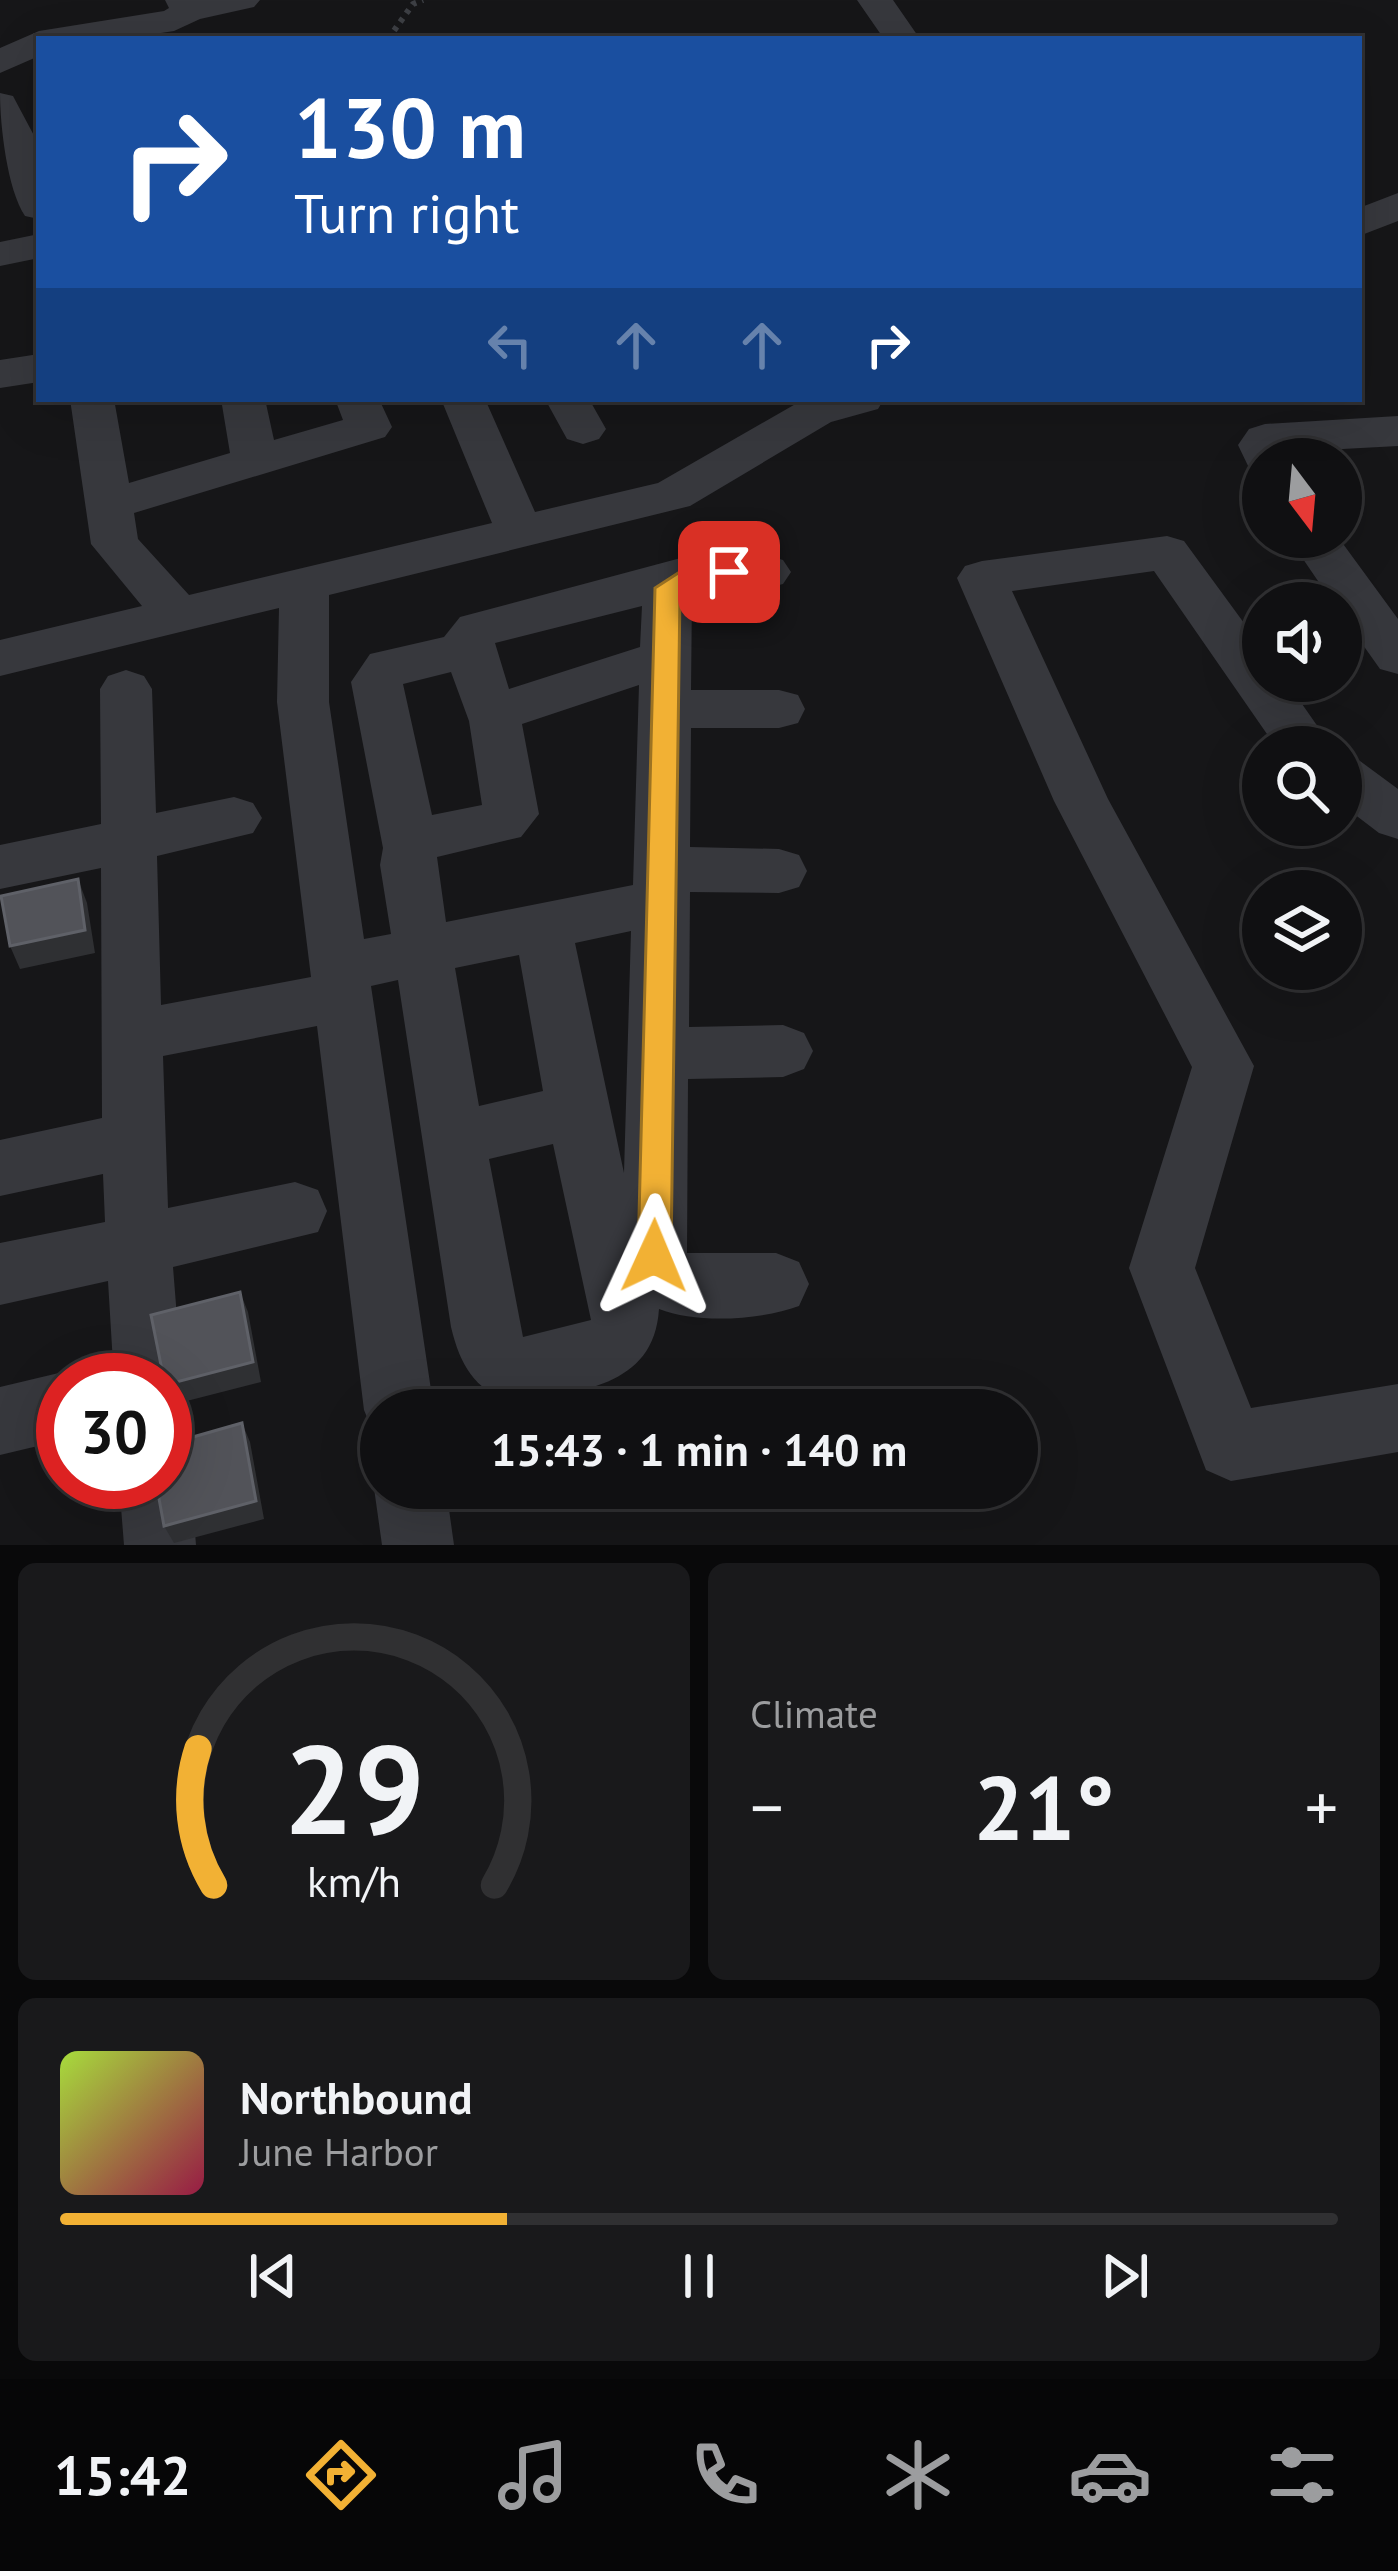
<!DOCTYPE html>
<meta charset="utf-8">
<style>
body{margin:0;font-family:"PT Sans",sans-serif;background:#19191b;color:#f1f3f6;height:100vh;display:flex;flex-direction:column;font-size:45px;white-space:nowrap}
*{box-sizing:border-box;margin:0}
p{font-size:39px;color:#9c9d9f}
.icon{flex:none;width:66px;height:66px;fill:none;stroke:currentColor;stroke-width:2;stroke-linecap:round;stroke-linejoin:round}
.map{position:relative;height:1545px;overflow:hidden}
.panel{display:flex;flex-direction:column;gap:18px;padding:18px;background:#09090a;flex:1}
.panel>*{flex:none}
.top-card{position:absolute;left:36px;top:36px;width:1326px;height:366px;border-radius:0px;box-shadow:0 12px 48px #0002,0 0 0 3px #303032;background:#1a4fa0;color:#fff;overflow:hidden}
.needle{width:78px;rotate:164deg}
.fabs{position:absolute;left:1242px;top:438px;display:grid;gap:24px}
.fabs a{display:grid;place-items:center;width:120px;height:120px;border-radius:50%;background:#101012;box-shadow:0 12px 48px #0002,0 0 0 3px #303032;font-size:60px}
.speed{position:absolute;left:36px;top:1353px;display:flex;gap:24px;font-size:60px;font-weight:700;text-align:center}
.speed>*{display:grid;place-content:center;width:156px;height:156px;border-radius:50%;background:#101012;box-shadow:0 12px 48px #0002,0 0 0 3px #303032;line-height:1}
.speed .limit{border:18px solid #d22;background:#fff;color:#111}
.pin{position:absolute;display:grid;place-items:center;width:102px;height:102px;color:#fff;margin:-51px;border-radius:24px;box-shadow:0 6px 18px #0006}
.me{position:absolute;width:132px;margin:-66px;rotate:1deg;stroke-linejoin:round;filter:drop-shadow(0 0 9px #0008)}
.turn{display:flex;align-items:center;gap:42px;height:252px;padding:0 60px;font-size:54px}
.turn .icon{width:156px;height:156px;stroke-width:2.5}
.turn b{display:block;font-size:84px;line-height:102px}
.lanes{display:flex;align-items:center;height:114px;padding:0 60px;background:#0003;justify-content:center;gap:60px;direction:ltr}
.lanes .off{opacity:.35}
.big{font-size:90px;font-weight:800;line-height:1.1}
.panel .widget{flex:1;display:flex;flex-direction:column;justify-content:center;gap:18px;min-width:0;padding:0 42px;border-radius:18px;background:#19191b}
.panel .dial{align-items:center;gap:0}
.dial svg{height:312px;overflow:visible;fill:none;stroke:#303032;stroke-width:7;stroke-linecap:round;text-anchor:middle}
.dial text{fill:#f1f3f6;stroke:none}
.song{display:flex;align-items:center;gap:36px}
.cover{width:144px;height:144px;border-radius:18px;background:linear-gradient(135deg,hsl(80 70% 55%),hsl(340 70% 35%))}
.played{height:12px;border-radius:6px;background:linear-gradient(90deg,#f2b134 35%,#303032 35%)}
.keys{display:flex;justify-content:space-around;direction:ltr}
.heat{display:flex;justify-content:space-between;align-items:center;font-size:66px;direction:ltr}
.panel .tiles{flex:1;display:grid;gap:18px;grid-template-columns:1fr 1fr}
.widget:last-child{grid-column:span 2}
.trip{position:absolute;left:360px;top:1389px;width:678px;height:120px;border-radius:60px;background:#101012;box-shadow:0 12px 48px #0002,0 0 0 3px #303032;font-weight:800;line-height:120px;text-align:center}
.tab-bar{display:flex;height:192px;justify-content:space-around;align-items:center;background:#060607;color:#9c9d9f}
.tab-bar .icon{width:84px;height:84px}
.tab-bar .current{color:#f2b134}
.tab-bar b{font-size:54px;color:#f1f3f6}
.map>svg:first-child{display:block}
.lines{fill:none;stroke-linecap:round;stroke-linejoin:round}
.path{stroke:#3d3f44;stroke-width:6;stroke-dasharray:4.5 6;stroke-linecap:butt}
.minor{fill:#37383d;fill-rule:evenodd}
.shaded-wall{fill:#2f3033}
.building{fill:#525359;stroke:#5f6168;stroke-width:3}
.route{fill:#f2b134;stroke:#9d7322;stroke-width:3}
</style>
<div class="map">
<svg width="1398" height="1545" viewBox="0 0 1398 1545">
<rect width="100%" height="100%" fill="#161618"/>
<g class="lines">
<path class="path" d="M388 39 413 4 423 0"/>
<path class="minor" d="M165 0H260L254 7 200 19 174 31 122 39H39V56L0 73V48L39 31 164 11 169 8Z
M857 0H893L920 39H884Z
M0 93 13 96 39 145V219L25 216C7 189 0 125 0 93Z
M1398 193V221L1359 236V208Z
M39 234V258L0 266V242Z
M39 354V382L0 388V360Z
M70 399H114L129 483 230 453 221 399H265L274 440 343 420 335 399H379L392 427 385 437 134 513 138 539 189 595 492 523 441 399H485L535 512 658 483 799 402 884 399 878 409 831 422 690 506 329 595V702L364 939 391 934 380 865 383 848 351 682 370 654 444 637 460 617 692 555H766L783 560 791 572 783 584C755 592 716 580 692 595L691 690H779L798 695 805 709 798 723 779 728H691L690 847 779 849 799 855 807 871 799 887 779 893 690 892 689 1027 783 1025 804 1033 813 1051 804 1069 783 1077 688 1079 687 1253H776L799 1262 809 1284 799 1306C761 1320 697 1324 659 1309 654 1389 577 1390 514 1405 475 1389 461 1368 451 1327L398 980 371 986 434 1410H381V1437L374 1434 364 1410 317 1026 163 1056 168 1208 295 1182 318 1190 327 1211 318 1232 173 1267 182 1380 172 1403 165 1406V1380H114L108 1281 0 1305V1243L105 1222 103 1174 0 1196V1140L102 1118 101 868 0 889V845L101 824 100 689 108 676 126 670 144 676 152 689 156 813 234 797 253 803 262 818 253 833 157 856 161 1005 311 977 277 702 279 608 0 676V640L142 606 91 544ZM642 606 640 647 509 689 495 643ZM451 672 469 721 482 805 432 815 403 684ZM639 685 633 885 446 922 437 857 521 837 539 814 522 724ZM631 931 624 1173 575 943ZM519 955 543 1091 479 1106 455 968ZM553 1144 591 1320 523 1337 489 1159Z
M545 399H589L606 429 599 439 583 444 567 439Z
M1398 416V446L1287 452 1289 459H1263V473L1250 470 1238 445 1249 429 1265 424Z
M1167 536 1184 541 1263 649V681H1286L1332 747H1276L1154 571 1012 591 1108 799 1254 1066 1195 1268 1251 1408 1398 1384V1452L1231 1481 1206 1470 1129 1268 1192 1067 1054 801 957 578 965 566 982 561Z
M1288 537H1338L1398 619V674L1380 669 1341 614V603H1333Z
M1341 755 1360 761 1398 789V839L1379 833 1341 804Z
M63 1372 82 1380H63V1440L0 1455V1387Z
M165 1451 180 1457 191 1482 196 1545H124L119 1482H165Z
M381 1472V1488H446L454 1545H382L374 1488Z"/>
</g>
<path class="shaded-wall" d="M78 879 87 903 95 953 20 969 10 946Z
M240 1292 248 1312 261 1382 175 1404 165 1385Z
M242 1423 250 1442 264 1519 174 1543 164 1526Z"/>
<path class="building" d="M78 879 85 930 10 946 1 896Z
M240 1292 253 1362 165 1385 151 1315Z
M242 1423 256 1501 164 1526 156 1482H165V1445Z"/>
<path class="route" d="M692 564H729L741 572C727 588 705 575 680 592L671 1256 666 1266 654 1271 643 1266 638 1256 655 588Z"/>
</svg>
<div class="fabs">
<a><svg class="needle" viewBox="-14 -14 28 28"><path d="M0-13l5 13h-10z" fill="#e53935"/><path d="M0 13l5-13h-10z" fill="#9c9d9f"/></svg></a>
<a><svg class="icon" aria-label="sound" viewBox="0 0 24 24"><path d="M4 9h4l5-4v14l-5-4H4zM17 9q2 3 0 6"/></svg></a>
<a><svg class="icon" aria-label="search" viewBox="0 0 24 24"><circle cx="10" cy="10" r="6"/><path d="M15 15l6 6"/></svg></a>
<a><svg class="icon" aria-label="layers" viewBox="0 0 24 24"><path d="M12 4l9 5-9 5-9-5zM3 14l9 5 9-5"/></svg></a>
</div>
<div class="speed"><div class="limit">30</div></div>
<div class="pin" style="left:729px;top:572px;background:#d93025"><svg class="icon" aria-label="arrive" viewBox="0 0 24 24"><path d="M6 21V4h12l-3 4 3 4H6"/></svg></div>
<svg class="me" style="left:654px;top:1256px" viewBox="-20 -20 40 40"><path d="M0-17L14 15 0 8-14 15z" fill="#f2b134" stroke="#fff" stroke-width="4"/></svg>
<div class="trip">15:43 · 1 min · 140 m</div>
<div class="top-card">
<div class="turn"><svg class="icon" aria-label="right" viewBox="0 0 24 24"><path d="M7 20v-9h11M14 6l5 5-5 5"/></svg><div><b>130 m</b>Turn right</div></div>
<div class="lanes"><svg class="icon off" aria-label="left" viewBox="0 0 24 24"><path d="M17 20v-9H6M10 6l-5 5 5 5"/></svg><svg class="icon off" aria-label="ahead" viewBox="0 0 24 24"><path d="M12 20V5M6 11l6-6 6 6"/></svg><svg class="icon off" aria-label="ahead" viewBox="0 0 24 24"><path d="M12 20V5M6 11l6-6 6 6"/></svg><svg class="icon" aria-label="right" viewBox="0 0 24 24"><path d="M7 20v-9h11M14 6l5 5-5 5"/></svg></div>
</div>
</div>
<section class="panel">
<div class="tiles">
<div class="widget dial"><svg viewBox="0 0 100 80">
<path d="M14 69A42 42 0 1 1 86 69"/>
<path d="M14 69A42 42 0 0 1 10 34" stroke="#f2b134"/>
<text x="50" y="56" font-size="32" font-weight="700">29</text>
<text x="50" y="72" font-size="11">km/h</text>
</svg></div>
<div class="widget"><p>Climate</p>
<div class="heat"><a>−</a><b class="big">21°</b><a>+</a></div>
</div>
<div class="widget">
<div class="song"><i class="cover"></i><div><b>Northbound</b><p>June Harbor</p></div></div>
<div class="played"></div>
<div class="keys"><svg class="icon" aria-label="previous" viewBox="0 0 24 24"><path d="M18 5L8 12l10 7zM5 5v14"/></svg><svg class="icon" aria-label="pause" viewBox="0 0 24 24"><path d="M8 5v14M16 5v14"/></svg><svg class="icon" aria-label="next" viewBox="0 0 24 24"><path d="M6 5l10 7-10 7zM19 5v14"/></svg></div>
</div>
</div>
</section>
<nav class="tab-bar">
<b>15:42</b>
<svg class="icon current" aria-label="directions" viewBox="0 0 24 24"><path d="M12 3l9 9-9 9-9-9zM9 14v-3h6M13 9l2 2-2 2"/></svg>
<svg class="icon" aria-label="music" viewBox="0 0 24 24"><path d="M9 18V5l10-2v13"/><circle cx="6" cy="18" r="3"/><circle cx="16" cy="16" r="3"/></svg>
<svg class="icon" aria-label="phone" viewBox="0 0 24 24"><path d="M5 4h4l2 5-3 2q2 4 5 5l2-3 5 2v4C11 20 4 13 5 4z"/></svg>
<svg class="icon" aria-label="climate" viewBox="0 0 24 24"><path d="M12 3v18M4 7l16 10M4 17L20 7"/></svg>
<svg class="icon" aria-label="car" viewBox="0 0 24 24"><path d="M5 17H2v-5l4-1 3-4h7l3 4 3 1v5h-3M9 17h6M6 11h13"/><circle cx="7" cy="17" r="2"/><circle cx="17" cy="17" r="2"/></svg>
<svg class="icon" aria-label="filters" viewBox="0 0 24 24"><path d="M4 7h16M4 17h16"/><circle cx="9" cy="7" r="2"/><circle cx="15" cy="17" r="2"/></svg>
</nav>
